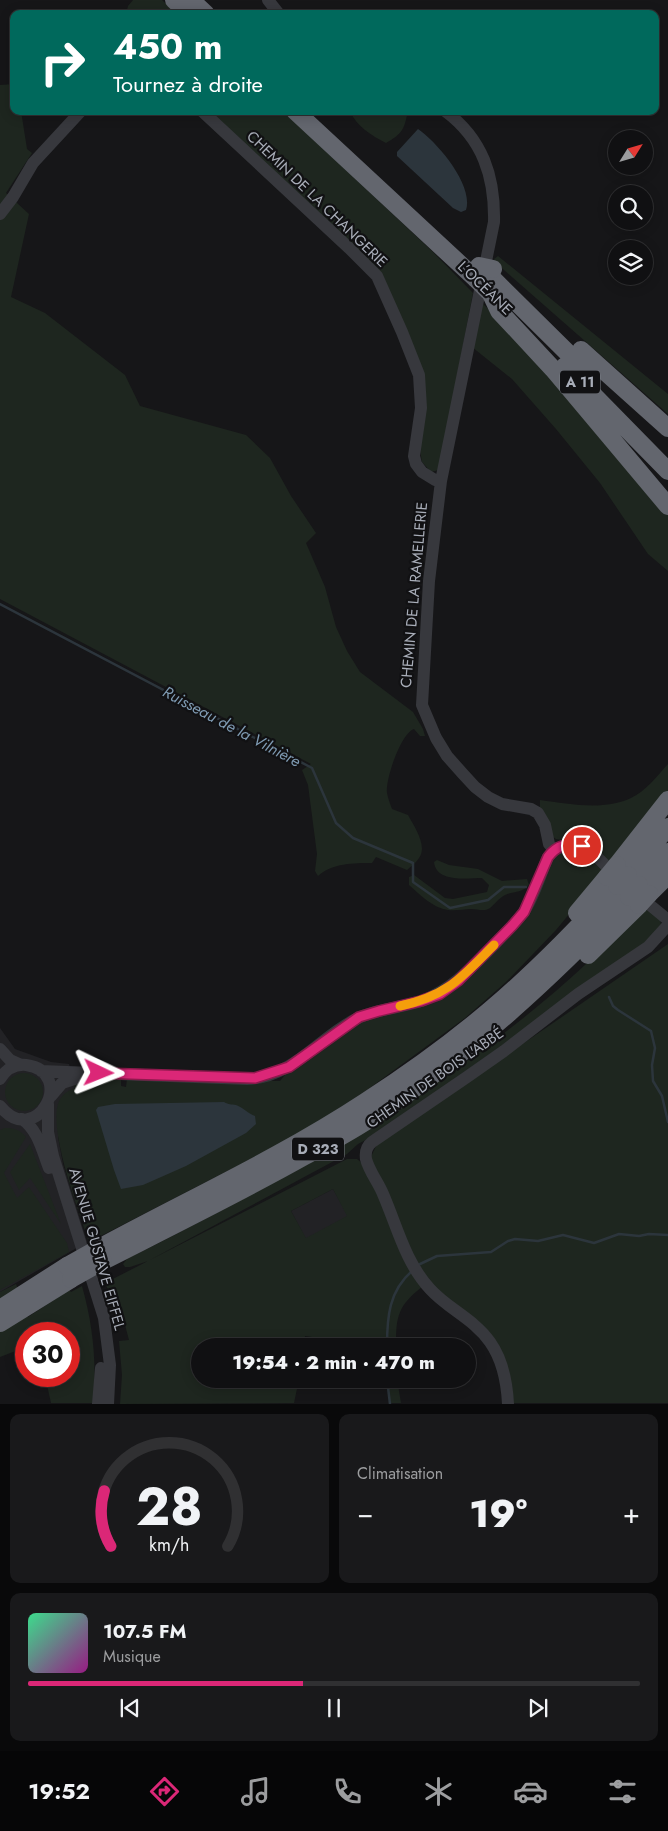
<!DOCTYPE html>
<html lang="fr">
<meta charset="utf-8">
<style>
body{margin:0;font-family:Jost,sans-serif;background:#19191b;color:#f1f3f6;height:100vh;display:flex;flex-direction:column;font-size:19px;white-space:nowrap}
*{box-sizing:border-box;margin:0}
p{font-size:16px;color:#9c9d9f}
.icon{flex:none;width:28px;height:28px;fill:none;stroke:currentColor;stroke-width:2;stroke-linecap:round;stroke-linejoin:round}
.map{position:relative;height:1404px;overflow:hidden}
.drawer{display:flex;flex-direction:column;gap:10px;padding:10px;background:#09090a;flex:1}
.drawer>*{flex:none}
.hud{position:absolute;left:10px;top:10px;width:649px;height:105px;border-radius:10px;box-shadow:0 2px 12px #0003,0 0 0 1px #303032;background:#00695c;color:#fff;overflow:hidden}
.needle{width:32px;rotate:53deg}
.fabs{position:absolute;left:608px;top:130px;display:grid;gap:10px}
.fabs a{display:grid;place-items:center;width:45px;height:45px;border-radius:50%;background:#101012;box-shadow:0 2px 12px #0003,0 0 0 1px #303032;font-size:25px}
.speed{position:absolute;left:15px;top:1322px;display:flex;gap:10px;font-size:25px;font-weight:700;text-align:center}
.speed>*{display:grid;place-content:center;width:65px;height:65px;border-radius:50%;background:#101012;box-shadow:0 2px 12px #0003,0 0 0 1px #303032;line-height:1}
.speed .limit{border:8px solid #d22;background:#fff;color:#111}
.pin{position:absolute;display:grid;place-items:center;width:42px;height:42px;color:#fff;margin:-21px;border:2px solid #fff;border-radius:50%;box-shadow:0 1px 5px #0007}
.me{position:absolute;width:55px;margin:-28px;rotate:92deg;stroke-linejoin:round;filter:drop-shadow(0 0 4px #0008)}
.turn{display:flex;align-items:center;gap:18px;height:105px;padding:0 20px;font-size:22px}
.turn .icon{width:65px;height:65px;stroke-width:2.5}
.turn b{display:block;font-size:35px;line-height:42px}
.big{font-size:38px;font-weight:800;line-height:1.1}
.drawer .card{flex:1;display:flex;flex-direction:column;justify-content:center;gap:8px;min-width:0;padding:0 18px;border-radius:10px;background:#19191b}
.drawer .dial{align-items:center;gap:0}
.dial svg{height:130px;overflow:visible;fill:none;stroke:#303032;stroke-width:7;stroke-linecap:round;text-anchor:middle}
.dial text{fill:#f1f3f6;stroke:none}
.song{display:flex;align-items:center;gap:15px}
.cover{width:60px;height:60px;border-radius:8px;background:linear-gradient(135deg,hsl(150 70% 55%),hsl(310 70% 35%))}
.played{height:5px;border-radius:2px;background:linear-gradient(90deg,#db2777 45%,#303032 45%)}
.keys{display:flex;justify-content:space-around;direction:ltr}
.heat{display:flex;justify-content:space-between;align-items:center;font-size:28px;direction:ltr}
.drawer .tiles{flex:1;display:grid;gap:10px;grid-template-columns:1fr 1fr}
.card:last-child{grid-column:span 2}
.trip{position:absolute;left:191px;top:1338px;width:285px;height:50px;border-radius:25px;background:#101012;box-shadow:0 2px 12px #0003,0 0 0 1px #303032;font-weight:800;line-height:50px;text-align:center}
.tab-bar{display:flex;height:80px;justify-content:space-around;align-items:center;background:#060607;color:#9c9d9f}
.tab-bar .icon{width:35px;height:35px}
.tab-bar .on{color:#db2777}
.tab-bar b{font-size:22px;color:#f1f3f6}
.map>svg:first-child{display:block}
.built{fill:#222225}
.green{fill:#1e261f;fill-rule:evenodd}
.water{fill:#2c353c}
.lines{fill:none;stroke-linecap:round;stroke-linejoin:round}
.stream{stroke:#2c353c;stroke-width:2.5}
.minor{stroke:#37383d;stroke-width:12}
.highway{stroke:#63666e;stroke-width:18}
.highway-bridge{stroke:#63666e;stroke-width:18}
.route-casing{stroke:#8e194d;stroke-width:12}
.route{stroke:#db2777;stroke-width:9}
.slow{stroke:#f59e0b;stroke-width:9}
.labels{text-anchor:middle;stroke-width:4.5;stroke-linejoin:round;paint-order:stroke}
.shield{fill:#111113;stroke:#7b7e86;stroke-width:1}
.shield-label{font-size:14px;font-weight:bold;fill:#a8adb8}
.street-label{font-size:15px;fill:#a8adb8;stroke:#111113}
.water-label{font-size:16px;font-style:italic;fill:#7f9bb3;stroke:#111113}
</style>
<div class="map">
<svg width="668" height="1404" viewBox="0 0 668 1404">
<rect width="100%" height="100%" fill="#161618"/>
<path class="built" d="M0 1028 15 1049 51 1062 69 1064 75 1088 58 1137 63 1164 87 1242 0 1292Z
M333 1189 348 1216 306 1239 291 1211Z"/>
<path class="green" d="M133 0H162L177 14H126L128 6Z
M14 84V111H21L27 149 32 153 6 193 29 214 11 297 45 313 125 375 140 406 246 435 270 458 291 496 316 533 306 543 325 587 336 627 347 651 360 672 413 712 423 729 425 736H420L414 729C401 733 385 780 387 793 388 798 390 804 392 809L408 815C414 826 428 846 419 858 416 863 411 866 407 870L376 857 372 863C354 863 332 863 318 876L315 871 317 854 308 785 302 770 311 764 0 599V85Z
M207 111H283L433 252 473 293 439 470 431 472 422 462 420 450 426 395 380 277Z
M350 111H405L407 115C404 131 400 135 386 143 371 135 357 127 350 111Z
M498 256 668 394V414L496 263 494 259Z
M482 303 500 320 668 513V571L648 554 600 483 556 429 512 379 472 347Z
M668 764V792L608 864 596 846 556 839 553 837 540 808V800C569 804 604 811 631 798 646 791 657 776 668 764Z
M567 849 585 852 603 870V873L556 930 506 982 465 1018 367 1090 301 1133 89 1242C79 1212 49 1133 58 1104 61 1095 67 1091 75 1088L73 1083 95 1078 121 1079V1086L126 1087 127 1079 280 1081 288 1071 336 1037 342 1035 352 1025 424 1003 501 945 552 861 559 853Z
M437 860 449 865 478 869 502 881 527 879 529 885C522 893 514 891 505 895 498 899 495 904 490 908 484 912 478 909 471 909 464 909 456 911 448 910 433 908 420 895 409 885V877L414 875 445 898 453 899 487 892 489 885 482 878C468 878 436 883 434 862Z
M646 907 660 920 661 924 650 941 377 1134 358 1144 347 1154 148 1261 130 1267H125L123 1264 127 1259C263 1191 398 1118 517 1023 563 987 605 947 646 907Z
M668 944V1403H511L503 1360 439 1294 415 1263 370 1159 377 1144Z
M5 1092a19 19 0 1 1 38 0a19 19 0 1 1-38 0Z
M5 1128C15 1128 20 1130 26 1137L4 1173 17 1198 29 1187 67 1243 69 1252 0 1290V1130Z
M30 1144 61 1224 30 1178 19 1190 10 1172Z
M347 1159H357L364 1165 423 1286C398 1306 396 1315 396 1346H377L305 1336 304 1346H200V1379H299L294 1403 120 1404 122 1375 119 1341 129 1340 124 1321 116 1322 112 1298 105 1283ZM333 1189 347 1216 306 1238 291 1211Z
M16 1284 28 1317 69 1290 71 1292 82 1286C93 1325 97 1363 93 1403H51L45 1376H69V1334H26V1347L0 1357V1292Z
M387 1379H397L401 1403H390Z"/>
<path class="water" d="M418 129C437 142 474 185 466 210L461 212 453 208 397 156V152Z
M224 1102C229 1105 231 1104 236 1105 242 1107 249 1114 255 1116L256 1124 246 1133 186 1166 143 1185 121 1189 114 1170 96 1110 98 1107 115 1104Z"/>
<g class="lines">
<path class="stream" d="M0 604 312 768 336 823 353 838 413 863V882L450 908 488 900 504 887H526
M609 997 613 1006 618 1010 651 1031 655 1048 652 1065 653 1081 662 1096 668 1122
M418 1265 437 1256 491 1252 508 1241 515 1239 538 1241 563 1235 594 1243 619 1234 639 1236 649 1234 668 1235
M387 1346C387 1317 389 1291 412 1271
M387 1379 390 1404"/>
<path class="minor" d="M268 0 279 14
M202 111 349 248 377 276 402 332 419 375 421 408 414 456 416 464 422 472 435 480 441 481
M445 111C483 139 495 177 494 222L441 481 429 581 422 705 436 738 447 756 463 774 475 787 488 797 502 804 531 809 538 813 545 825 549 844 554 850
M0 214 13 197 33 163 81 111
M554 850C584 836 596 857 616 876
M639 896 668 920
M0 1049 10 1060 21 1065
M41 1071 247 1079C293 1078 320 1036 358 1018 379 1008 403 1008 424 1000 454 988 473 966 495 944 504 934 515 924 523 913 534 897 540 875 548 857L554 850
M0 1079C6 1069 15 1064 26 1065 78 1072 36 1151 0 1106
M51 1096 62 1083 84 1076
M48 1104V1132L53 1156 104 1318 110 1365 108 1404
M22 1119C38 1130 42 1150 49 1168
M98 1404 101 1368
M508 1404C507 1383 502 1359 490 1342 474 1319 448 1309 430 1289 405 1262 397 1226 383 1194 378 1182 369 1171 366 1159 365 1152 367 1146 372 1142L467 1077 504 1051 578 994 648 947 668 925"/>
<path class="highway" d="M174 0 189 14
M191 0 206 14
M295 111 476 279
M491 277 587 372
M491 294 499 311 553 369 668 506
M581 350 668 428
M565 366 668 471
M617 865 668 800
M628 875 668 827
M639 885 668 852
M649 894 668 875
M577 913 607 877
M588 955 639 905
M99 1248C187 1200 280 1158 365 1102 413 1071 461 1036 504 998 544 963 581 924 617 886
M103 1261C170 1227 239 1193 305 1156 329 1143 354 1130 377 1114 471 1053 552 977 629 897
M0 1309 67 1266
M0 1323 71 1279"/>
<path class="highway-bridge" d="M479 266 493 269
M476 279 488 291
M607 877 617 865
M617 886 628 875
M629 897 639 885
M639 905 649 894
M67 1266 99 1248
M71 1279 103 1261"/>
</g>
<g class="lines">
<g class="route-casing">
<path id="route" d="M99 1073 255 1078 289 1067 359 1017 379 1011 421 1001 440 994 458 981 512 926 524 912 548 857C557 845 567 843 582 846"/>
</g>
<use href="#route" class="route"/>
<path class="slow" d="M400 1006C447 996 461 978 494 945"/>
</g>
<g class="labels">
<g class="shield">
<rect x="560" y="370.5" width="40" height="23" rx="4"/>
<rect x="292" y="1137.5" width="52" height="23" rx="4"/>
</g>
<g class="shield-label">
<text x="580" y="387">A 11</text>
<text x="318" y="1154">D 323</text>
</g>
<g class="street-label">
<text transform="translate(317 199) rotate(44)" y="5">CHEMIN DE LA CHANGERIE</text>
<text transform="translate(485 288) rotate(44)" y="5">L’OCÉANE</text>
<text transform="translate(414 595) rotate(-85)" y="5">CHEMIN DE LA RAMELLERIE</text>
<text transform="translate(435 1078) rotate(-35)" y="5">CHEMIN DE BOIS L'ABBÉ</text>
<text transform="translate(97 1249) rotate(74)" y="5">AVENUE GUSTAVE EIFFEL</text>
</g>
<g class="water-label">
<text transform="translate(232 726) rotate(28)" y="6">Ruisseau de la Vilnière</text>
</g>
</g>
</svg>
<div class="fabs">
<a><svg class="needle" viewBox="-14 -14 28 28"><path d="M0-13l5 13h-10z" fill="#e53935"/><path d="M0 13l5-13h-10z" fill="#9c9d9f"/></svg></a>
<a><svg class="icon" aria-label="search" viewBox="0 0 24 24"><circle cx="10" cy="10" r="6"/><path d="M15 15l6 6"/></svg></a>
<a><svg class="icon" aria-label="layers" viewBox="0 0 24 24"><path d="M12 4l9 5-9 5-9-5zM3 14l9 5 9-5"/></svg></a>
</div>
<div class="speed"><div class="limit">30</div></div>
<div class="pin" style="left:582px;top:846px;background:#d93025"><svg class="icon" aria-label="arrive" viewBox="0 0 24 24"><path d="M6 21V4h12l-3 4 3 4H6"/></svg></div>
<svg class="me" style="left:99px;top:1073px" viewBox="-20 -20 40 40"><path d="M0-17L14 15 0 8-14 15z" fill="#db2777" stroke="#fff" stroke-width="4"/></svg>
<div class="trip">19:54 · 2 min · 470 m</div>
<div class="hud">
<div class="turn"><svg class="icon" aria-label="right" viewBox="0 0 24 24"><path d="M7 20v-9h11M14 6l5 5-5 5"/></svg><div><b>450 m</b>Tournez à droite</div></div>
</div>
</div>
<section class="drawer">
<div class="tiles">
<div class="card dial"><svg viewBox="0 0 100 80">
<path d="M14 69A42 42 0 1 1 86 69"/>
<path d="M14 69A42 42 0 0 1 10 35" stroke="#db2777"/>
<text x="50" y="56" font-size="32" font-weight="700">28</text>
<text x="50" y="72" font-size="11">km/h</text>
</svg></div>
<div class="card"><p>Climatisation</p>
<div class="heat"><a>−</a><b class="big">19°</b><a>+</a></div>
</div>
<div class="card">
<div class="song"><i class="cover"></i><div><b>107.5 FM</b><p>Musique</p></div></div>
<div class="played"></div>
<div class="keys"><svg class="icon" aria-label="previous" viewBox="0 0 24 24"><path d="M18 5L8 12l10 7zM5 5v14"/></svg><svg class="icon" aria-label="pause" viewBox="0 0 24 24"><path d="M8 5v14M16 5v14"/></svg><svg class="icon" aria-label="next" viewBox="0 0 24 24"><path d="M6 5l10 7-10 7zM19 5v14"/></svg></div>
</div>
</div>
</section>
<nav class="tab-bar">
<b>19:52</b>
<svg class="icon on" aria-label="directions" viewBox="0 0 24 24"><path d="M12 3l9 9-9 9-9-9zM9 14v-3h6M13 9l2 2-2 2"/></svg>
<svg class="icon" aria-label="music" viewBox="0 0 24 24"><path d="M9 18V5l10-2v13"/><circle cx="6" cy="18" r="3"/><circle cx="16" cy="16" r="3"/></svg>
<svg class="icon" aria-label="phone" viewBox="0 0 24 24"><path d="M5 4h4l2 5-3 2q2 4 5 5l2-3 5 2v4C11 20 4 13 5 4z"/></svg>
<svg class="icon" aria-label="climate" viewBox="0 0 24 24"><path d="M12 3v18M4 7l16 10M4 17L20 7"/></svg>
<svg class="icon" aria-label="car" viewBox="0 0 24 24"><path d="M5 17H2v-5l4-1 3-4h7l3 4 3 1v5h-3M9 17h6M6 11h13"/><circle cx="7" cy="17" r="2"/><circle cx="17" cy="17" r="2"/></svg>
<svg class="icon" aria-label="filters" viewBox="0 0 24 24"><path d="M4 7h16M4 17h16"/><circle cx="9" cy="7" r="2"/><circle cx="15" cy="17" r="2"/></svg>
</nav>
